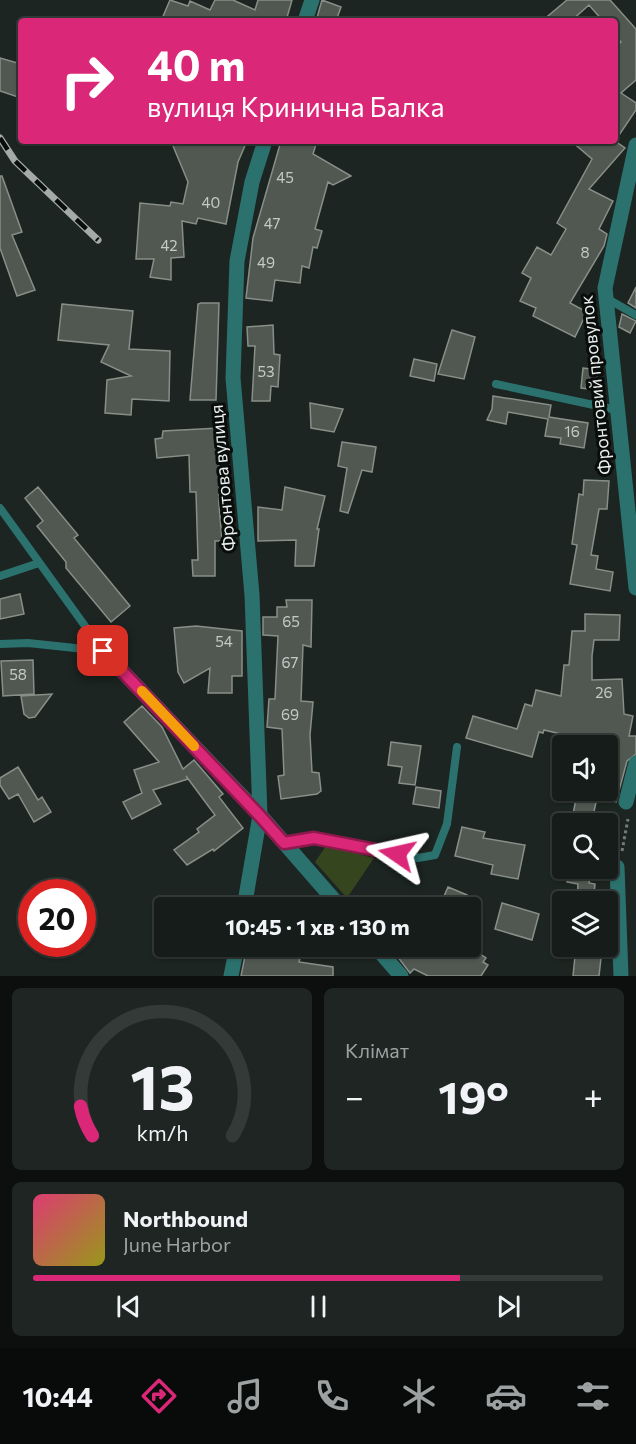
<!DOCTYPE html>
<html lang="uk">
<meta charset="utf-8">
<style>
body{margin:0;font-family:Commissioner,sans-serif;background:#1e2522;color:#f1f3f6;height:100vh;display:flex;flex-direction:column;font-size:22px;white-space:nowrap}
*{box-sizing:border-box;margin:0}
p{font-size:20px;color:#9da1a2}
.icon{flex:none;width:33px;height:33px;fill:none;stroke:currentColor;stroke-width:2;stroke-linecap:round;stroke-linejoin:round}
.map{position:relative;height:976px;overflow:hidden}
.drawer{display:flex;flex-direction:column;gap:12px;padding:12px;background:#0c0f0e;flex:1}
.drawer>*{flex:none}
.banner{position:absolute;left:18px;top:18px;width:600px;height:126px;border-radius:6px;box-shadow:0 2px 4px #0004,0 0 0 2px #343a38;background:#db2777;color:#fff;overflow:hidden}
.tools{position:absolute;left:552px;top:735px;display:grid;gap:12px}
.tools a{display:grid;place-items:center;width:66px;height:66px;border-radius:6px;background:#151c19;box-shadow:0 2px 4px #0004,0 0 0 2px #343a38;font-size:30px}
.speed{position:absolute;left:18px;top:879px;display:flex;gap:12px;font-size:30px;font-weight:700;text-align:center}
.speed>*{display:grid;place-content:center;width:78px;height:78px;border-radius:50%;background:#151c19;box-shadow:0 2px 4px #0004,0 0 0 2px #343a38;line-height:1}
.speed .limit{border:9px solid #d22;background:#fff;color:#111}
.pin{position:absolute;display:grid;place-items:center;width:51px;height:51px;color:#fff;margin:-26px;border-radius:12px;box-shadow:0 3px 9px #0006}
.me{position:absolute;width:66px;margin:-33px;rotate:281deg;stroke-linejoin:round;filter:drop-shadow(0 0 4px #0008)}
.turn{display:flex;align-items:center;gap:21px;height:126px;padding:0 30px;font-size:27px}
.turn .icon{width:78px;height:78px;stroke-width:2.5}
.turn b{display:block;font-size:42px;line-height:51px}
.big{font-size:45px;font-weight:700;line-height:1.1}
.drawer .card{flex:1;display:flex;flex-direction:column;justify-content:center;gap:9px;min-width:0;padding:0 21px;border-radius:9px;background:#1e2522}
.drawer .dial{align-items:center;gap:0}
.dial svg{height:156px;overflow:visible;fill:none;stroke:#343a38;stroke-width:7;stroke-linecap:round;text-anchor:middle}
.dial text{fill:#f1f3f6;stroke:none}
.song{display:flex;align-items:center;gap:18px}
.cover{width:72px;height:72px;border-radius:9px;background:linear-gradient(135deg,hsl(340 70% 55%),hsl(60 70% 35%))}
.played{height:6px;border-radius:3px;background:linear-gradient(90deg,#db2777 75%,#343a38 75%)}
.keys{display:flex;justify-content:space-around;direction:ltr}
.heat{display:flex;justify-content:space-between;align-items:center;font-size:33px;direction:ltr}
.drawer .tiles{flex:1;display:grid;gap:12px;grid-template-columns:1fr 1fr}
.card:last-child{grid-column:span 2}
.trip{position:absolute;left:154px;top:897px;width:327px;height:60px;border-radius:6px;background:#151c19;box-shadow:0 2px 4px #0004,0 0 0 2px #343a38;font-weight:700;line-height:60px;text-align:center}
.menu{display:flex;height:96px;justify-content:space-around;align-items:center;background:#080b0a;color:#9da1a2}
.menu .icon{width:42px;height:42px}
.menu .current{color:#db2777}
.menu b{font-size:27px;color:#f1f3f6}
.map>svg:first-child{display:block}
.green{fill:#35461f}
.building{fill:#505851;stroke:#878f88;stroke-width:1.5}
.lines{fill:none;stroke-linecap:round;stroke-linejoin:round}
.path{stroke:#757d7a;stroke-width:3;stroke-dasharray:3 3;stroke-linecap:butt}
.lane{stroke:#2b726f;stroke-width:8}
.street{stroke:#2b726f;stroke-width:15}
.rail-casing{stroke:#a3aaa7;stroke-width:7}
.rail{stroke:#090d0b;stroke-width:4.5;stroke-dasharray:14;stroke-linecap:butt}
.route-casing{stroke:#8e194d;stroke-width:15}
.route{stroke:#db2777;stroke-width:10}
.slow{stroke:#f59e0b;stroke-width:10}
.labels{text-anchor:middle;stroke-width:6;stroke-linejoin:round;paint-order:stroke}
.number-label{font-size:15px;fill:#c4cac7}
.street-label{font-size:18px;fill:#eaf0ee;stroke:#090d0b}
</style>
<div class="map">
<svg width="636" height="976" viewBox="0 0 636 976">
<rect width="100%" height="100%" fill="#1c2521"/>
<path class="green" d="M326 846 374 858 347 898 315 862Z"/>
<path class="building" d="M170 0 188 6 190 1 210 10 215 0H233L255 10 258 0H292L286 21H161Z
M322 0 341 7 336 21H316Z
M567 0H610L636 29V80L621 93 636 103V110L615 141 625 148 589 189 613 201 599 229 607 234 604 246 570 303 587 312 575 337 533 316 536 308 520 301 531 278 522 273 537 247 551 255 566 229 557 223 592 159 571 141H615V48L621 42 615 35V21H603L589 5 571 21H542Z
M0 58 21 64V98L0 91Z
M171 141H247L238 162 226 224 198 218 196 224 182 221 184 257 171 258V280L150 277 154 259H136L140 203 170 206 171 202 183 204 188 182Z
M281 141H317L313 154 351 176 333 185 328 182 315 229 322 231 317 248 313 247 309 268 302 266 300 283 275 280 272 301 246 298 253 238Z
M0 176H2L22 232 12 235 35 290 17 296 0 248Z
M636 287V308L628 303Z
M201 303H219L216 400H190L198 304Z
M62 304 133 311 129 349 170 351 169 401 132 399 131 415 105 413 107 380 131 376 101 362 109 345 58 340Z
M622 314 636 321 630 333 619 327Z
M273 325 274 354 280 355 278 387 271 386 270 401H252L255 346H248L247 327Z
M452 330 475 337 464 379 438 374Z
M414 359 437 364 434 381 410 376Z
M583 368 598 370 596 390 581 388Z
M493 396 551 405 549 417 588 423 584 448 560 444 561 438 545 436 548 419 508 412 506 424 487 420 492 409Z
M310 403 343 409 334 432 311 428Z
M219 428V504L222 541H215V576H193L192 560H198L196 492H190L189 455 157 458 155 439 162 438 163 431Z
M342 442 376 447 372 472 362 470 348 513 340 511 347 468 338 466Z
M584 480 609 481 607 509H599L591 555 598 556 596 569 613 572 610 591 570 584 577 545 572 544 579 494 583 495Z
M38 487 78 535 74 538 130 606 111 622 66 568V562L37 526 43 521 25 498Z
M285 487 325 496 317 529H319L314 566H295L296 540 258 541V507L282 510Z
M20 594 24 614 0 619V599Z
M286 600H312L311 647 303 645 301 701 313 702 310 735 312 772 319 773 321 791 317 794 281 799 278 776 284 775 282 729 267 727 269 699H275L278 636 263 635V617H277V607H287Z
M585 614 620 615 619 640H594L592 656V680L622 679 624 714 633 716 629 736H636V754L627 761 616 802 608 799V746H588L590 741 544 730 543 733 539 732 532 757 466 738 473 716 517 729 525 704 532 706 536 690 561 696 564 665H569L572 631H585Z
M196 626 242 631V676H232V693H208L210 668 184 683 178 672 174 628Z
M33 660 34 694 3 696 1 661Z
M52 694 35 717 29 718 24 714 21 696Z
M142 706 162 727 183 769 194 760 223 794 219 797 243 828 214 851 213 849 187 865 174 850 199 832 197 829 215 815 186 776 188 779 153 790 161 804 132 819 123 802 142 793 134 770 159 762 124 722Z
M391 742 421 746 415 785 399 783 402 767 388 765Z
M18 767 38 800 42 797 51 812 34 822 18 794 9 799 0 785V778Z
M416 787 441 791 439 808 413 804Z
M585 790H599L591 824H571L576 799 582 800Z
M462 827 485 832 483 838 525 845 518 879 491 874 493 865 455 856Z
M569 868H591L589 883 595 884 593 902H577L578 884 567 882Z
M448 887 467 895 462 908H439Z
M502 903 539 914 532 940 495 929Z
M247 946H274L272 954 300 958 299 962 333 967V976H241Z
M404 946H468L486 958 483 962 488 965 481 976H428L414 969 410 973 397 956Z
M575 956 601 958 599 976H573Z"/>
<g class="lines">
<path class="path" d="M622 851 628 819"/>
<path class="lane" d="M606 298 636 315
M496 384 617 410
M0 508 103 651
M0 576 39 563
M0 644 28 643 103 651
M285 843 314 838 418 858 435 855 447 824 457 747"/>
<path class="street" d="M305 21 312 0
M636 145 605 288 636 588
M103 651 260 815 341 908
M626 802 636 763
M617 867 621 976
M244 908 260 815 252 595 233 378 237 261 252 182 265 141
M375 946 401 976
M231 976 237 946"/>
<g class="rail-casing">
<path id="rail" d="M0 138 15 161 98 240"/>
</g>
<use href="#rail" class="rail"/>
</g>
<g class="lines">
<g class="route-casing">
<path id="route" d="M103 651 260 816 284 843 314 838 397 854"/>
</g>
<use href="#route" class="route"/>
<path class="slow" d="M142 691 194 746"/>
</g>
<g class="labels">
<g class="number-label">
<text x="285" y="183">45</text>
<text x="211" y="208">40</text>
<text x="272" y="229">47</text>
<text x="169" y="251">42</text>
<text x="585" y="258">8</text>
<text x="266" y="268">49</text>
<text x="266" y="377">53</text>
<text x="572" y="437">16</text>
<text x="291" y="627">65</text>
<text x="224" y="647">54</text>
<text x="290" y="668">67</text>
<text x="18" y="680">58</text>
<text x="604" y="698">26</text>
<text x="290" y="720">69</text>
</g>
<g class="street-label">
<text transform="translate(596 385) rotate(-96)" y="6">Фронтовий провулок</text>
<text transform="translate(223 478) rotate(-95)" y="6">Фронтова вулиця</text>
</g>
</g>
</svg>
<div class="tools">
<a><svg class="icon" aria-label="sound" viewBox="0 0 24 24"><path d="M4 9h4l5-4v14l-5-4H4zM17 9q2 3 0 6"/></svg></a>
<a><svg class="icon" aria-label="search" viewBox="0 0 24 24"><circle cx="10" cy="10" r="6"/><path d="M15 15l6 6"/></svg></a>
<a><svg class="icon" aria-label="layers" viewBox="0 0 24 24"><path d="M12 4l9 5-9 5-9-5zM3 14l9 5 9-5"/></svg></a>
</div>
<div class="speed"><div class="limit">20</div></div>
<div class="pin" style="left:103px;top:651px;background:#d93025"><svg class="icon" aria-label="arrive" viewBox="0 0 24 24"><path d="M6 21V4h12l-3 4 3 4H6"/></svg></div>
<svg class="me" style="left:397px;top:854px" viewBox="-20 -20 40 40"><path d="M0-17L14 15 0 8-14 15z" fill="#db2777" stroke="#fff" stroke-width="4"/></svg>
<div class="trip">10:45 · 1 хв · 130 m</div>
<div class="banner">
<div class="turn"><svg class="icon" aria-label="right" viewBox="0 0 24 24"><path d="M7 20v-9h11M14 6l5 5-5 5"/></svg><div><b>40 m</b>вулиця Кринична Балка</div></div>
</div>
</div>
<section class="drawer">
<div class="tiles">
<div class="card dial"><svg viewBox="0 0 100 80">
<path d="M14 69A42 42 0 1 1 86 69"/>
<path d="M14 69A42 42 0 0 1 8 54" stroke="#db2777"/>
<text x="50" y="56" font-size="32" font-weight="700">13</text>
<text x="50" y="72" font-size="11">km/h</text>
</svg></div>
<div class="card"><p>Клімат</p>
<div class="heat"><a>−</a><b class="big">19°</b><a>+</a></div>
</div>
<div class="card">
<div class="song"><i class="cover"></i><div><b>Northbound</b><p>June Harbor</p></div></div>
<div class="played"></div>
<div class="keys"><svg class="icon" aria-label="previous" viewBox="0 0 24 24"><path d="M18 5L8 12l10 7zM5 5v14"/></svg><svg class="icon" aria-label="pause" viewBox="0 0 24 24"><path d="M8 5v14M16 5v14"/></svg><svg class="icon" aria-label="next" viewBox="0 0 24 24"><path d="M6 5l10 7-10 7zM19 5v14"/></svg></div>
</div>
</div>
</section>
<nav class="menu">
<b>10:44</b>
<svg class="icon current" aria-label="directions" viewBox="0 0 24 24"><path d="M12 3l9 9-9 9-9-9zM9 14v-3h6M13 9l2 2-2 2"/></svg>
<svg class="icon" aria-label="music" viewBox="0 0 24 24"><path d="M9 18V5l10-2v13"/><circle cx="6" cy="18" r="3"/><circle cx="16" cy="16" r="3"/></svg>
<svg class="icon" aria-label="phone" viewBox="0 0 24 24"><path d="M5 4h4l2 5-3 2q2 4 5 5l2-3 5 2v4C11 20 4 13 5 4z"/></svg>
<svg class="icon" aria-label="climate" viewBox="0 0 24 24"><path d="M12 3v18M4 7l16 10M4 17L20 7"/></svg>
<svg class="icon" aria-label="car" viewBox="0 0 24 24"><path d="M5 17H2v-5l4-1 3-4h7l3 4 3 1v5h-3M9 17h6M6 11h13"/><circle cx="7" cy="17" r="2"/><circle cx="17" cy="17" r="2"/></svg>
<svg class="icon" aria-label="filters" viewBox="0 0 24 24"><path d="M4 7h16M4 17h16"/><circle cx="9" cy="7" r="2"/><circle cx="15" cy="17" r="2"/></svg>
</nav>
